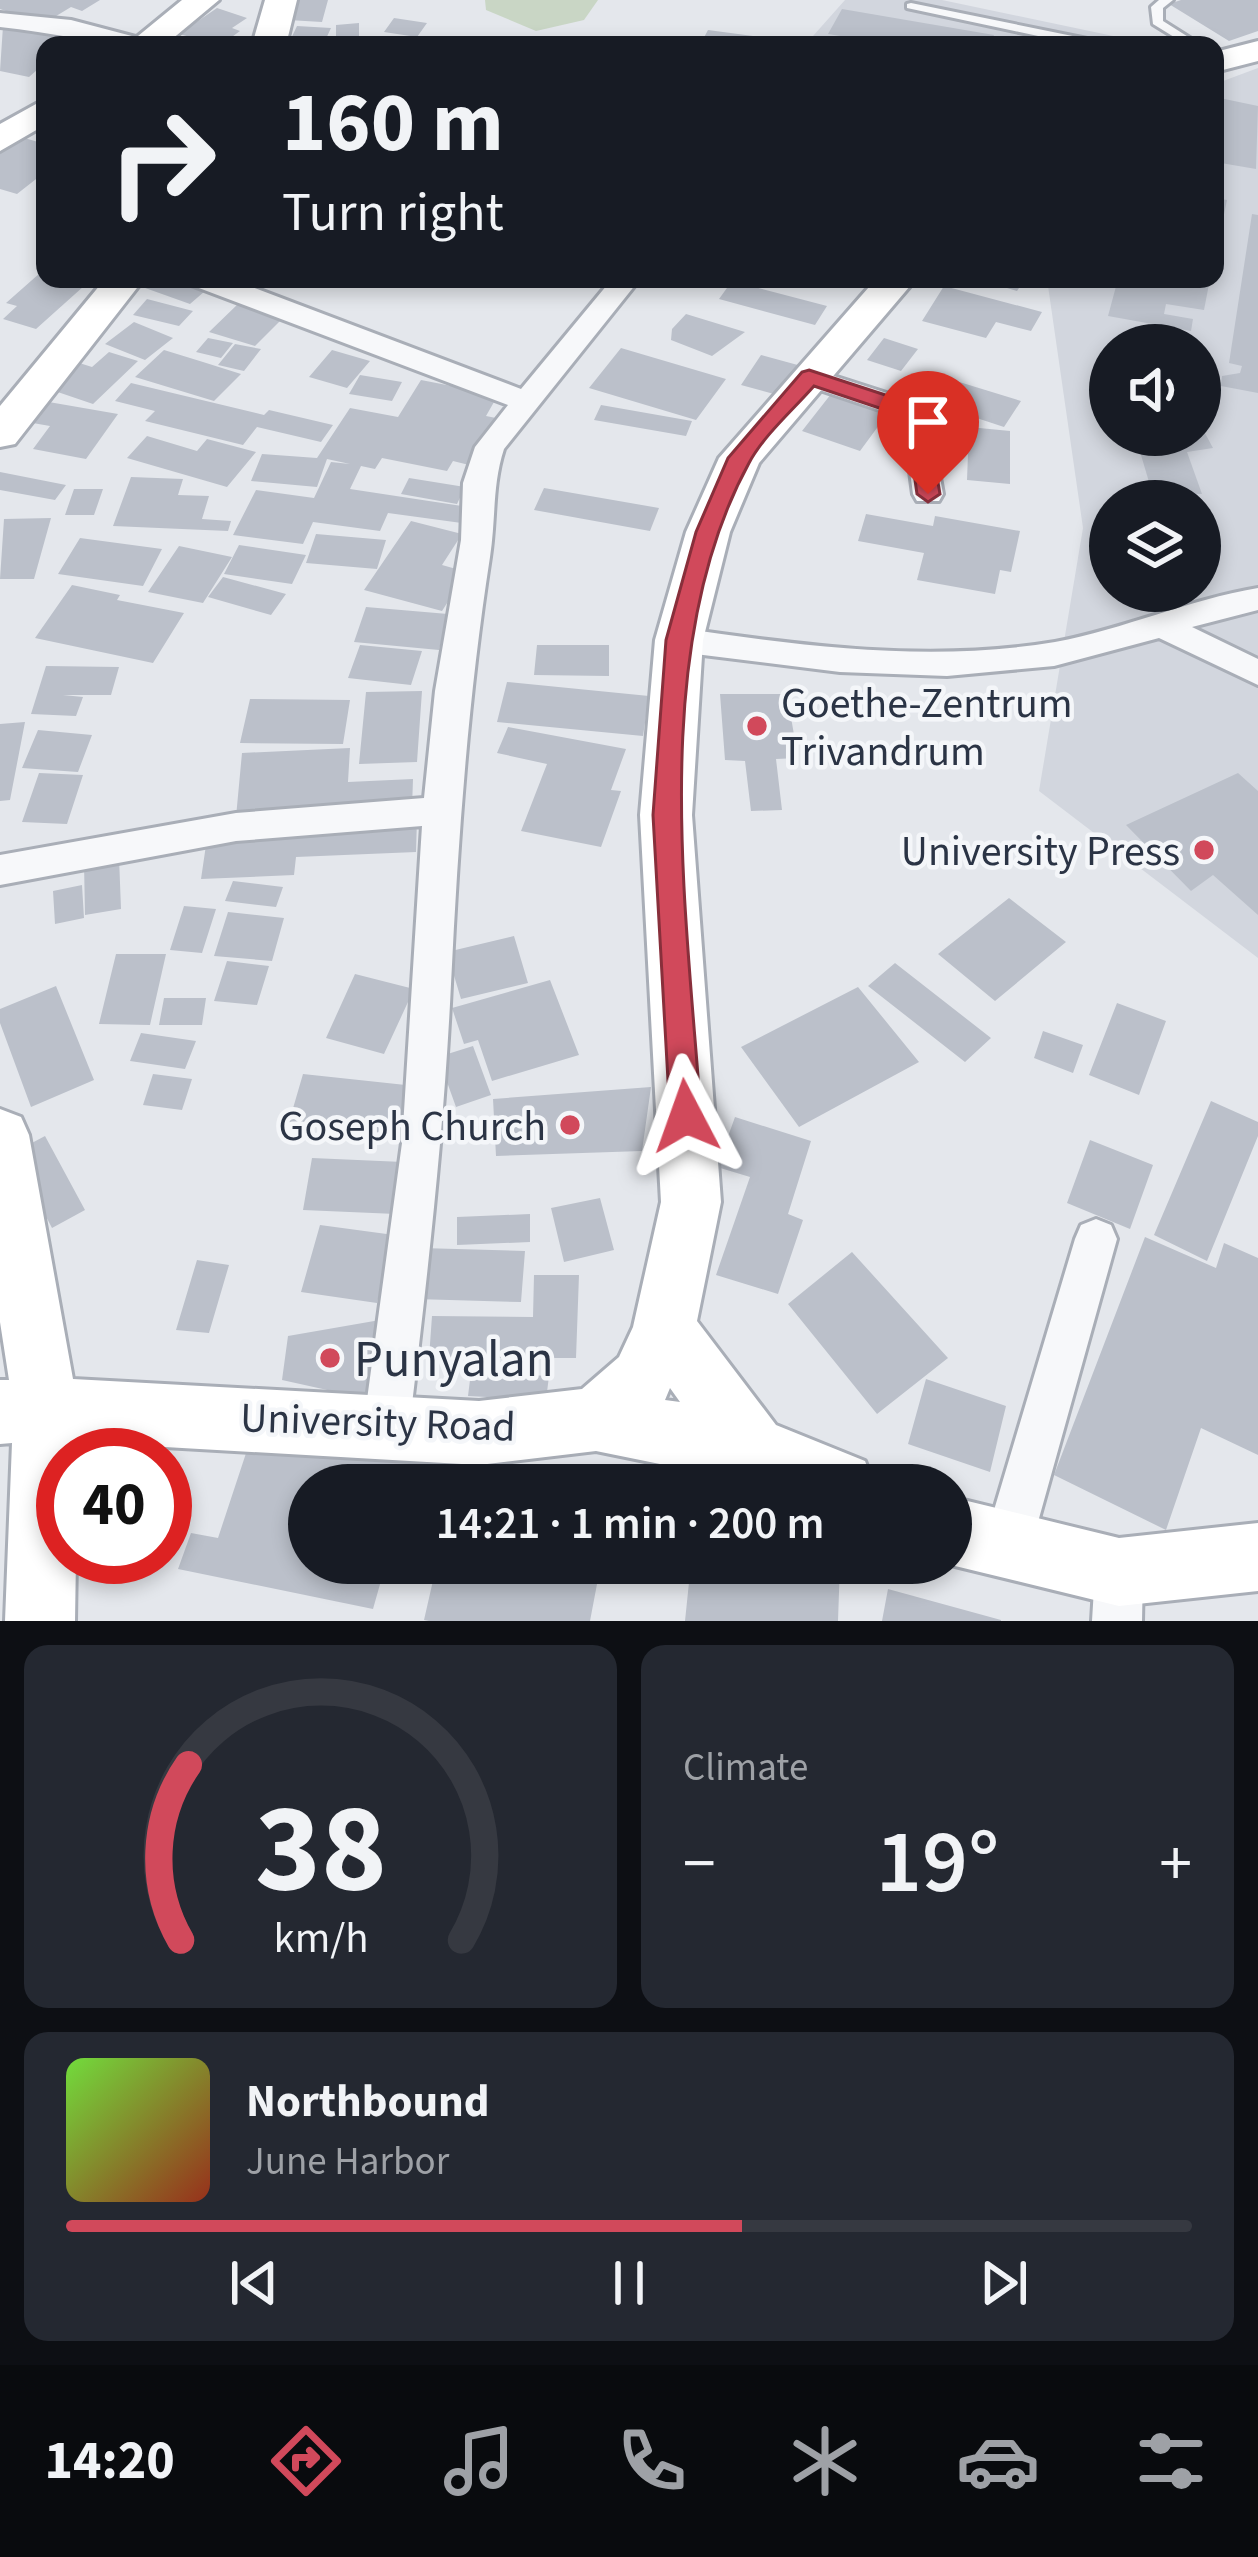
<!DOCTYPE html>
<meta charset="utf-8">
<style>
body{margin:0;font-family:"Source Sans 3",sans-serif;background:#242831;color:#f1f3f6;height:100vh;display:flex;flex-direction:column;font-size:45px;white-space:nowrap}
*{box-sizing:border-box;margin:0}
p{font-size:39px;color:#9ea1a6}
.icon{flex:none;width:66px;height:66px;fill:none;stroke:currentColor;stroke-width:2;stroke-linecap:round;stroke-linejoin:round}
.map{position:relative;height:1621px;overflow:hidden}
.sheet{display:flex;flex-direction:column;gap:24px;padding:24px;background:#0d0f14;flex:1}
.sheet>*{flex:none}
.banner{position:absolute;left:36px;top:36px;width:1188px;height:252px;border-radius:24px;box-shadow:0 6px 18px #0003;background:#171b24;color:#f1f3f6;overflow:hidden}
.fabs{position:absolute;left:1089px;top:324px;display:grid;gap:24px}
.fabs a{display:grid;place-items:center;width:132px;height:132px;border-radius:50%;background:#171b24;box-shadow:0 6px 18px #0003;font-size:60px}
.speed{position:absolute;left:36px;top:1428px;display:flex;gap:24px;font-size:60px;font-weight:700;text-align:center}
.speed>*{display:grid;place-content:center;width:156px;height:156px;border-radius:50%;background:#171b24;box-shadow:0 6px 18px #0003;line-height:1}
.speed .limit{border:18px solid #d22;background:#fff;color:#111}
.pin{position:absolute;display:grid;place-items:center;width:102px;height:102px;color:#fff;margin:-123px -51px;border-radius:50% 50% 50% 0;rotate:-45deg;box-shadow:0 0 12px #0007}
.pin .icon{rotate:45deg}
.me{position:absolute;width:132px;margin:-66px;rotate:356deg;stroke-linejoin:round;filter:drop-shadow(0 0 9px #0008)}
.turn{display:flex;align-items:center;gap:42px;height:252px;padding:0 48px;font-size:54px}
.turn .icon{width:156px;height:156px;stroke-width:2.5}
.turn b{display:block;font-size:84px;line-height:102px}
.big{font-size:90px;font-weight:600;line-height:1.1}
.sheet .tile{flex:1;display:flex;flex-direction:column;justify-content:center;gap:18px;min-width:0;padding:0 42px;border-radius:24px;background:#242831}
.sheet .dial{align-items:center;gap:0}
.dial svg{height:312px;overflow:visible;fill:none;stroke:#363941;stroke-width:7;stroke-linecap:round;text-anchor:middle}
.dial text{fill:#f1f3f6;stroke:none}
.song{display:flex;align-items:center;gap:36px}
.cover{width:144px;height:144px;border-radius:18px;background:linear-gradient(135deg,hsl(100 70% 55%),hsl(10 70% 35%))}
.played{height:12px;border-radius:6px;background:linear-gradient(90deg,#d1495b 60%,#363941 60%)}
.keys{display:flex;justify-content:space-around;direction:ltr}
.heat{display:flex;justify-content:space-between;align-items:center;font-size:66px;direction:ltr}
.sheet .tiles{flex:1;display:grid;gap:24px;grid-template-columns:1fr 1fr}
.tile:last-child{grid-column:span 2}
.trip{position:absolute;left:288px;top:1464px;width:684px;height:120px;border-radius:60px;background:#171b24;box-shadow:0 6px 18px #0003;font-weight:600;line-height:120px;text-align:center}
.tabs{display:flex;height:192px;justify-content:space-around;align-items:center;background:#090b0e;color:#9ea1a6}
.tabs .icon{width:84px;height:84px}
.tabs .on{color:#d1495b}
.tabs b{font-size:54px;color:#f1f3f6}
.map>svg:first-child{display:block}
.built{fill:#d2d6de;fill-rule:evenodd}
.green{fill:#c9d6c5}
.building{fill:#bbc0ca}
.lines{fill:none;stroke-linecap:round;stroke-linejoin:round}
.lane-casing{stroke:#a9aeb7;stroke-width:6}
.street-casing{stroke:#a9aeb7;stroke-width:6}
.secondary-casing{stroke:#a9aeb7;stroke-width:6}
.lane{fill:#f7f8fa;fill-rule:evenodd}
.street{fill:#f7f8fa;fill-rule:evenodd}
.secondary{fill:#fff;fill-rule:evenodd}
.route{fill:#d1495b;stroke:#882f3b;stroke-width:3}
.poi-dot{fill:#d1495b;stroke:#f4f6f9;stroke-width:4.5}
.labels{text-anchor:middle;stroke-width:9;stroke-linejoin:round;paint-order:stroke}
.poi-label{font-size:42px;fill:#2b3445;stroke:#f4f6f9;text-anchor:end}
.street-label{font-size:42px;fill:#2b3445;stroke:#f4f6f9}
.near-poi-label{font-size:51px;fill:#2b3445;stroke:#f4f6f9;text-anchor:start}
</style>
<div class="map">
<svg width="1258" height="1621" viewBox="0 0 1258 1621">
<rect width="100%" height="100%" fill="#e4e7ec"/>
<path class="built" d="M845 0H942L1156 45H805Z
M1258 68V958L1039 791 1083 528 1047 279H1215V84ZM1110 345H1200V435H1110ZM1110 501H1200V591H1110Z"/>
<path class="green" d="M485 0H598L584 20 536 31 486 10Z"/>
<path class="building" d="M0 0H100L82 11 71 7 43 24 0 9Z
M295 0H328L322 22 288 20Z
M1181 0H1258V31L1229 41 1169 4Z
M217 8 247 18 232 28 240 31 221 45 179 34Z
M842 9 994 35 990 45H895L828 34Z
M394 18 427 23 417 37 384 32Z
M359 23V44L336 45V25Z
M3 26 71 40 65 45H45V63L29 77 0 71Z
M297 26 331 28 323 45H288Z
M708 30 753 36 748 45H700Z
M1215 97 1258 106 1256 169 1215 162Z
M21 137 45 144V172L17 194 0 189V153Z
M1215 198 1227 200 1217 248H1215Z
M1252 214 1258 215V393L1221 386 1222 376 1240 373 1242 366 1229 363Z
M40 273 45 279 84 286 36 329 3 319 17 306 6 303Z
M140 279H170L205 291 190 304 134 284Z
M977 279H1025L1017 291Z
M1118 279H1210L1204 310 1166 304 1164 314 1193 319 1191 331 1108 316Z
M732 281 827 306 815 325 719 299Z
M944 286 1042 312 1031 331 996 322 986 338 922 321Z
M147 299 193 311 179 326 133 315Z
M239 303 284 317 255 346 209 332Z
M686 314 745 332 712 356 671 340 672 329Z
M134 322 173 338 145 360 105 344Z
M208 338 233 343 221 358 196 352Z
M884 338 918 349 901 371 867 360Z
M235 344 261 349 244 371 218 365Z
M621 348 726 379 696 420 589 388Z
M164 350 203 362 241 374 214 401 135 377Z
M332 350 370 361 347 388 309 377Z
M109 352 138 361 93 404 43 387 73 361 92 367Z
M761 355 805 367 785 397 741 385Z
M360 375 402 382 392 401 349 394Z
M943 377 1021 401 1004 427 925 401Z
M421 380 498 395 486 416 496 418 469 465 453 461 447 471 382 458 375 469 361 466 350 489 475 508 469 524 388 513 380 531 313 522 303 544 233 535 256 490 314 498 331 462 350 464 327 459 317 487 251 481 262 454 317 458 350 408 398 417Z
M131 383 264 415 269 410 333 425 321 442 257 427 243 445 145 421 155 411 115 401Z
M831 394 888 413 860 451 802 431Z
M43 401 118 414 86 459 33 449 50 426 27 422Z
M601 405 692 421 686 436 594 420Z
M1200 424 1213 448 1187 452 1202 494 1152 492 1135 435H1200Z
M969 427 1010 431V484L967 480Z
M147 436 197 451 207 439 256 452 227 487 127 458Z
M0 472 66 485 55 500 0 490Z
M131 477 183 479 178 495 209 496 202 519 231 521 228 531 113 526Z
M409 478 465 487 457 504 401 494Z
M544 488 659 508 650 531 534 510Z
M74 489H103L94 515H65Z
M866 514 933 526 935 516 1020 531 1011 572 1000 570 995 594 917 580 924 553 858 541Z
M51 518 34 579H0L4 519Z
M411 521 462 534 442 565 467 572 442 611 364 590Z
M316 534 386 540 377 569 306 563Z
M80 538 162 549 143 586 58 574Z
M239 545 306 555 292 584 224 574Z
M179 546 232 557 203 603 148 592Z
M223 577 286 594 271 615 208 597Z
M72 585 120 595 117 600 184 613 153 663 35 638Z
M366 607 448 614 439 650 354 642Z
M360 645 422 651 411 685 348 678Z
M537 645H609V676L534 675Z
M46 666 119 667 111 695H63L83 697 76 716 31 714Z
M507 682 649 696 643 736 497 722Z
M422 691 417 762 359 764 366 692Z
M720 694H787L798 758 776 759 782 810 751 811 745 761 725 760Z
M250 699 350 700 343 744 240 743Z
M25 722 10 800 0 801V724Z
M508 727 626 749 611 790 621 791 601 847 521 831 547 764 497 753Z
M38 730 92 735 78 772 22 768Z
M350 748 348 782 413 779 412 808 236 817 242 753Z
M39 773 83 775 67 824 22 822Z
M1238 773 1258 791V915L1213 875 1191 891 1126 825Z
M417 819 416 852 296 857 294 875 201 879 206 845 311 828Z
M119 857 121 909 85 915 84 863Z
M233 881 283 887 276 907 225 901Z
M82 885 84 918 55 924 53 891Z
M1009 898 1066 942 995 1001 938 954Z
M184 906 216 909 202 953 170 950Z
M228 912 284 918 272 961 214 956Z
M514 936 528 983 461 999 447 952Z
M116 954H166L150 1025 99 1024Z
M227 961 269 966 257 1005 214 1001Z
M895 963 991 1038 965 1062 868 986Z
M355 974 414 989 384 1054 326 1038Z
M550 980 579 1055 492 1081 478 1040 464 1044 452 1008Z
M56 986 94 1080 31 1107 0 1023V1009Z
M858 987 919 1062 799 1127 741 1047Z
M164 998H206L202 1025H159Z
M1117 1003 1166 1021 1139 1095 1089 1075Z
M1043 1031 1083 1045 1073 1073 1034 1058Z
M141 1033 196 1041 185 1069 130 1061Z
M473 1046 491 1095 456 1107 438 1057Z
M153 1074 192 1079 182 1110 143 1105Z
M303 1074 415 1086 403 1135 289 1122Z
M651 1087 642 1151 496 1156 493 1099Z
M1211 1101 1258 1122V1136L1207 1261 1154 1235Z
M735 1117 811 1141 788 1214 803 1220 778 1294 716 1275 750 1177 717 1167Z
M45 1136 85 1210 52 1228 13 1153Z
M1090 1140 1153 1165 1130 1229 1067 1203Z
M312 1158 403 1162 396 1214 303 1210Z
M600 1198 614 1250 564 1262 551 1208Z
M530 1214V1242L457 1245V1217Z
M320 1225 394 1235 377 1303 301 1292Z
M1145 1237 1216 1268 1224 1243 1258 1258V1455L1201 1428 1166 1530 1054 1475Z
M421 1248 525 1251 521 1302 415 1299Z
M852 1252 948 1358 877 1414 788 1304Z
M197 1260 229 1265 209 1333 176 1330Z
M534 1275H579L576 1358H429L432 1316 533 1317Z
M380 1320 368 1399 282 1380 288 1336Z
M471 1372 549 1376 546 1400 468 1396Z
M926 1379 1006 1406 990 1472 908 1444Z
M254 1429 415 1460 408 1485H309V1563H386L373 1609 178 1569 191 1533 218 1538Z
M437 1563H601L590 1621H429L424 1620Z
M691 1563H840L838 1621H685Z
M888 1589 1001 1620V1621H882Z"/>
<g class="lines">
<g class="lane-casing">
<path id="lane" d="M1159 0H1173L1163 8V21L1201 45H1187L1153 24 1151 7Z
M911 3 1097 41 1103 45H1080L907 8V4Z"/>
</g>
<g class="street-casing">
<path id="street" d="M0 13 71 20 147 40 151 45C100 45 51 32 0 27Z
M187 279H229L252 287 521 389 612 279H640L504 449C492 486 496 519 490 557 468 699 458 840 451 984 444 1133 427 1280 409 1429L402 1445 386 1452 370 1445 363 1429 402 1143 422 826 236 841 0 885V855L236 813 424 798 435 691 461 540 463 483 475 447 508 405 191 285Z
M809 368 927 406 943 494 939 501H917L913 494 903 418 799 383 795 377 799 371Z
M1258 588V610L1192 627 1258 659V685L1159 638 1054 666 947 676 840 672 679 652 667 648 662 640 667 632 679 628C803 646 930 663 1055 642 1125 629 1187 600 1258 588Z
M1096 1219 1111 1225 1117 1239 1031 1547 1024 1564 1007 1571 990 1564 983 1547 1075 1239 1081 1225Z
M1119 1548 1136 1555 1143 1572 1142 1621H1092L1095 1572 1102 1555Z"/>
</g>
<g class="secondary-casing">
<path id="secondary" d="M182 0H219L165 45H127Z
M265 0H297L286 45H252Z
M1258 41V61L1215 72V52Z
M45 99V125L0 151V124Z
M105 279H144L15 444 0 447V406Z
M876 279H916L759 463 730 532 703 640 692 815 721 1202 697 1321 776 1425 865 1461 874 1485H763L596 1451 479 1465 78 1442V1455H63V1557H76L75 1621H5L12 1443 0 1444V1380H9L0 1322V1109L21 1117 29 1135 73 1379 479 1401 582 1389 619 1357 633 1327 661 1202 640 815 655 640 686 532 719 458ZM670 1388 680 1402 665 1400Z
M951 1497 1119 1538 1258 1523V1591L1119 1606 951 1565 947 1563H951Z"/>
</g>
<use href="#lane" class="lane"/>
<use href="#street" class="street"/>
<use href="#secondary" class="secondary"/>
</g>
<path class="route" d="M809 370 925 408 940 494 928 502 917 494 906 417 814 386C793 410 764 435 749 463 647 649 687 913 701 1116L697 1126 686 1130 675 1126 670 1116 653 815 666 640 696 532 728 458 802 372Z"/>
<g class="poi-dot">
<circle cx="757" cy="726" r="12"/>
<circle cx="1204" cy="850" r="12"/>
<circle cx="570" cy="1125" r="12"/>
<circle cx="330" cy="1358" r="12"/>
</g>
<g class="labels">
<g class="poi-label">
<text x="781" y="717" text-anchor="start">Goethe-Zentrum<tspan x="781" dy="48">Trivandrum</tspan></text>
<text x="1180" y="865">University Press</text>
<text x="546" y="1140">Goseph Church</text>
</g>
<g class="street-label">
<text transform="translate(378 1421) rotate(2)" y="15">University Road</text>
</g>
<g class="near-poi-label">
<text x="354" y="1376">Punyalan</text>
</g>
</g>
</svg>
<div class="fabs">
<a><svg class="icon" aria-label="sound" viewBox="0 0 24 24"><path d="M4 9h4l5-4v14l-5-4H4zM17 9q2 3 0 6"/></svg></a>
<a><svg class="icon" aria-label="layers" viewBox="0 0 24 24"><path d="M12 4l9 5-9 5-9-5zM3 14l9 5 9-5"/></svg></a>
</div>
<div class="speed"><div class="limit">40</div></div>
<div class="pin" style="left:928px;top:494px;background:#d93025"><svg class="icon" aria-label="arrive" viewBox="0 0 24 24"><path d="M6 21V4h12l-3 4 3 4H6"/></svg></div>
<svg class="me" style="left:686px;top:1116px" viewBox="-20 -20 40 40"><path d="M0-17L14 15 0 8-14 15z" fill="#d1495b" stroke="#fff" stroke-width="4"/></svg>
<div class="trip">14:21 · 1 min · 200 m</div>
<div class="banner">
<div class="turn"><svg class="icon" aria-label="right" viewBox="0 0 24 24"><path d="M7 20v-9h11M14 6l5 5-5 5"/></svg><div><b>160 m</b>Turn right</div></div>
</div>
</div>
<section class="sheet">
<div class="tiles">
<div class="tile dial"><svg viewBox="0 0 100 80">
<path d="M14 69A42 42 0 1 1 86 69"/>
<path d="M14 69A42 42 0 0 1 16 24" stroke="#d1495b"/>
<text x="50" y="56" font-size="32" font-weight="700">38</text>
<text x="50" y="72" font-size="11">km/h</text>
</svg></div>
<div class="tile"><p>Climate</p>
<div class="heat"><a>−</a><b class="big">19°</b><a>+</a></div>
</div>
<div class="tile">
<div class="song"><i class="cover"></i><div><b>Northbound</b><p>June Harbor</p></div></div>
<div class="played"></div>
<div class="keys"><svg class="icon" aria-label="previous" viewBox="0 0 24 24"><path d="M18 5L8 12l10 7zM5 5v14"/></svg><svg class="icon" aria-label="pause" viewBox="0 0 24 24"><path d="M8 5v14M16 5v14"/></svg><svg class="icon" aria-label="next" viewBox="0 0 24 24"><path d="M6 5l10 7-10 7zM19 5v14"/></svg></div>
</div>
</div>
</section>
<nav class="tabs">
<b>14:20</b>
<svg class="icon on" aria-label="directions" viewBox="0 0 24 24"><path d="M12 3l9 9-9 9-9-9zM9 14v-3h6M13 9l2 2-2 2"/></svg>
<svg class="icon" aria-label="music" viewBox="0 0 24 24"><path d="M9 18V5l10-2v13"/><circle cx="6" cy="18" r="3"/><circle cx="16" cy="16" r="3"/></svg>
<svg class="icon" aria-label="phone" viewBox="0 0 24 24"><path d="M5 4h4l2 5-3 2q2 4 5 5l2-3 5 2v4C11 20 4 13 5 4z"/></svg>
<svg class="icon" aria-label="climate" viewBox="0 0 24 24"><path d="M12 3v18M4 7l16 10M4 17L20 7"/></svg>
<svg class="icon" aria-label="car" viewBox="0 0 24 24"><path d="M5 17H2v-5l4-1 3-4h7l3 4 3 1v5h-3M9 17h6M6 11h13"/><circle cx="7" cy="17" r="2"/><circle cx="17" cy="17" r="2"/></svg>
<svg class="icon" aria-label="filters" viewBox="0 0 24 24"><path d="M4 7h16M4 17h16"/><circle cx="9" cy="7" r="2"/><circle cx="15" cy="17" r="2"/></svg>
</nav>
